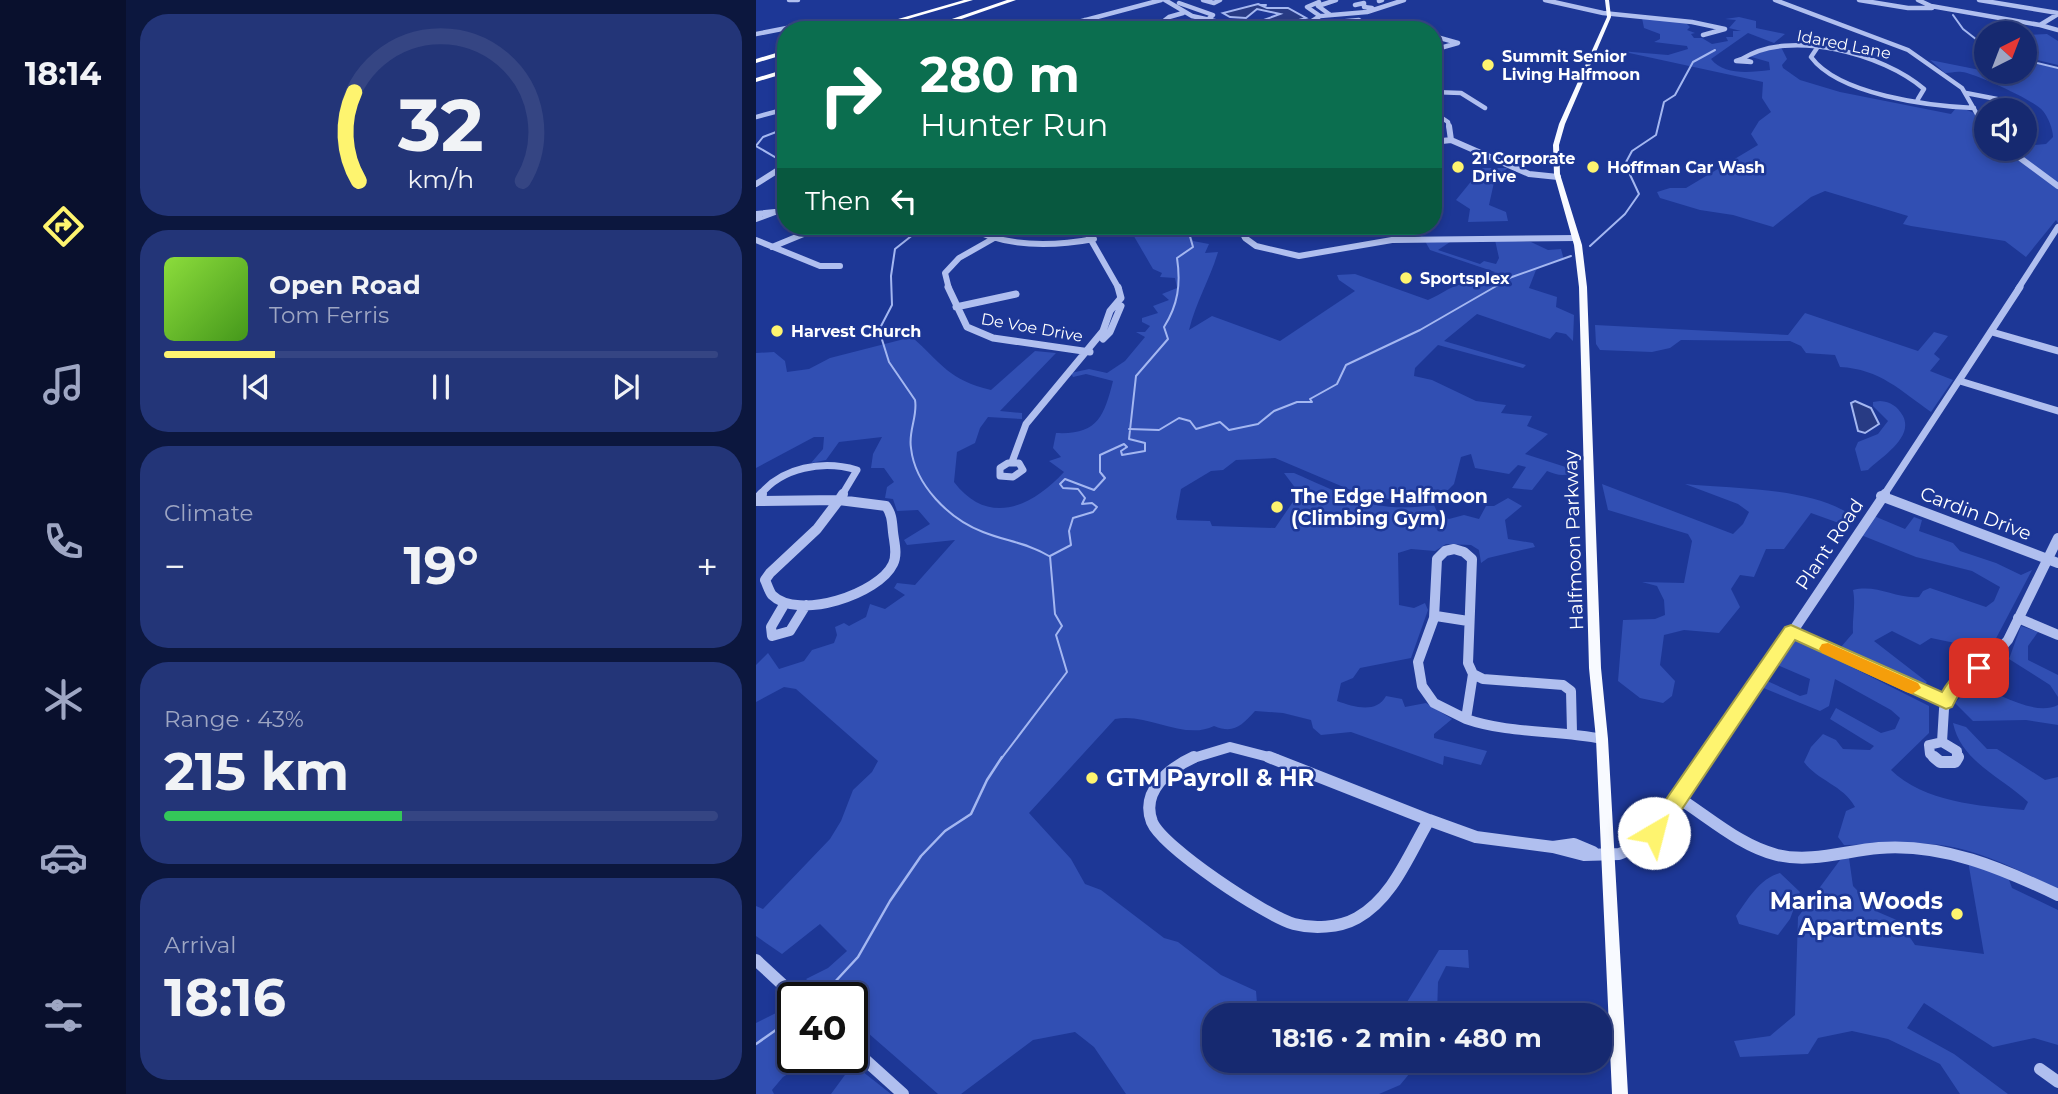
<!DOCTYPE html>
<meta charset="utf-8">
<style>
body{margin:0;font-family:Montserrat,sans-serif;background:#233578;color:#f1f3f6;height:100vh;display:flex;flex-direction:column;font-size:26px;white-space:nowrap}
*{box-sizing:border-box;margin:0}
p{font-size:23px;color:#9ea6c3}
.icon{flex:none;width:38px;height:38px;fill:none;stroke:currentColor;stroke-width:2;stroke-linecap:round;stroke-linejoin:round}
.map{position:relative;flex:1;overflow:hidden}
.sheet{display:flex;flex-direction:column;gap:14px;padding:14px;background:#0c173e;width:630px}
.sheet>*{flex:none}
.guide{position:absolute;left:21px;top:21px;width:665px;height:214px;border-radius:28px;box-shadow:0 4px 10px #0003,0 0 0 2px #354583;background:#0b6e4f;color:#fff;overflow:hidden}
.needle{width:46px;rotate:42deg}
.fabs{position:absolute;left:1218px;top:21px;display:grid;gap:14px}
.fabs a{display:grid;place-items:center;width:63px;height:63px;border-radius:50%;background:#162970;box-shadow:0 4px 10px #0003,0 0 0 2px #354583;font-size:35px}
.speed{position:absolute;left:21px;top:982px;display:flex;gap:14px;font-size:35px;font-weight:700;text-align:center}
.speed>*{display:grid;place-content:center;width:91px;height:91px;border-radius:50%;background:#162970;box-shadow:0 4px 10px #0003,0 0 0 2px #354583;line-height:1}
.speed .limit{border:4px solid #111;border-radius:10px;background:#fff;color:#111}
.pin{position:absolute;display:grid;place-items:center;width:60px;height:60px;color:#fff;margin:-30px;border-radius:14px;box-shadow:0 4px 10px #0006}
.me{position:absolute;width:77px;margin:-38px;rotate:37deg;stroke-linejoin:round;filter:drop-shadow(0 0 5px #0008)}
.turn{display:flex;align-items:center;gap:24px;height:147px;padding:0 28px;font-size:32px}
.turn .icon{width:91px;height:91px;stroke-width:2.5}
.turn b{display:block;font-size:49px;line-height:60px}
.then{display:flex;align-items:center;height:66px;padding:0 28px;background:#0003;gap:14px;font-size:26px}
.big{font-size:52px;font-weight:700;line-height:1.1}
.sheet .widget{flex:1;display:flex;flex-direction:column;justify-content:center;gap:10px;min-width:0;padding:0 24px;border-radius:28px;background:#233578}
.sheet .dial{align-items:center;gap:0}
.dial svg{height:182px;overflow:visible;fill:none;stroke:#354583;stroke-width:7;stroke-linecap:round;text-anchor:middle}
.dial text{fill:#f1f3f6;stroke:none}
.song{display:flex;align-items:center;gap:21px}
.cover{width:84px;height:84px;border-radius:10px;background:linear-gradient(135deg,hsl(90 70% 55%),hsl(100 70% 35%))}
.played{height:7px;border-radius:4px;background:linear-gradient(90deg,#fef46f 20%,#354583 20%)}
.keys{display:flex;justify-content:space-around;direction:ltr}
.heat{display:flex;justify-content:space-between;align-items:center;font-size:38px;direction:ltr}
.charge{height:10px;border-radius:5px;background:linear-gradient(90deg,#34c759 43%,#354583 0)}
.trip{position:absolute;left:446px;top:1003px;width:410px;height:70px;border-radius:28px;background:#162970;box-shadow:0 4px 10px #0003,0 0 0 2px #354583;font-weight:700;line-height:70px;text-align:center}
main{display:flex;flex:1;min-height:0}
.tab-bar{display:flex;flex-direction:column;width:126px;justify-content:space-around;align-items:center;background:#09102d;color:#9ea6c3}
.tab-bar .icon{width:49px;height:49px}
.tab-bar .active{color:#fef46f}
.tab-bar b{font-size:32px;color:#f1f3f6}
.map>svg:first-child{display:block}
.green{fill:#314fb3}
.water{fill:#283b84;stroke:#a4b7f1;stroke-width:2}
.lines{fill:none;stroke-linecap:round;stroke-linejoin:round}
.stream-far1{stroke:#a4b7f1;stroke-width:2}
.stream{stroke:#a4b7f1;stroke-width:2.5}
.minor-far4{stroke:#b0bfef;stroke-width:4.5}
.minor-far3{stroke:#b0bfef;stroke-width:6}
.minor-far2{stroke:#b0bfef;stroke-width:7}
.minor-far1{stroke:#b0bfef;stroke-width:10}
.minor{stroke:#b0bfef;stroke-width:12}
.major{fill:#f8faff;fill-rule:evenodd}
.highway{fill:#fff;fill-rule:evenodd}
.route{fill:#fef46f;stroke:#a59f48;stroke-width:2}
.slow{fill:#f59e0b}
.poi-dot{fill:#fef46f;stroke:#1d3796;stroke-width:2.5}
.labels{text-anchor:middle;stroke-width:5;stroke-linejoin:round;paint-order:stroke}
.far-street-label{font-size:16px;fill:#fff;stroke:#1d3796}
.far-poi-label{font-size:16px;font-weight:bold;fill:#fff;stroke:#1d3796;text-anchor:start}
.poi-label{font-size:19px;font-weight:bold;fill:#fff;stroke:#1d3796;text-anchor:start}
.street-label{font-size:19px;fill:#fff;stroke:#1d3796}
.near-poi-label{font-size:23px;font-weight:bold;fill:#fff;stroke:#1d3796;text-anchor:start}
</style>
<main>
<nav class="tab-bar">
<b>18:14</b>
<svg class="icon active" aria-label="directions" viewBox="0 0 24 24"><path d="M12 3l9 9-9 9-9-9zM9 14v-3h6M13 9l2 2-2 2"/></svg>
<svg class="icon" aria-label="music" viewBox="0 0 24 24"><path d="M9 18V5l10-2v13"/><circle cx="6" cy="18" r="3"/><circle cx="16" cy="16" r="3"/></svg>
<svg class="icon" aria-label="phone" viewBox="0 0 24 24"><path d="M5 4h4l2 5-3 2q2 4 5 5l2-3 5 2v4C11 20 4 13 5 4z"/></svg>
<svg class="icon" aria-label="climate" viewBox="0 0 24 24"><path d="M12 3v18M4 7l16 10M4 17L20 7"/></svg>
<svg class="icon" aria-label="car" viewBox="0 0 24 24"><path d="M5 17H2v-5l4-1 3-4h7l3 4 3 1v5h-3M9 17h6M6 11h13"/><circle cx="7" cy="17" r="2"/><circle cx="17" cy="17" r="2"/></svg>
<svg class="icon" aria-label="filters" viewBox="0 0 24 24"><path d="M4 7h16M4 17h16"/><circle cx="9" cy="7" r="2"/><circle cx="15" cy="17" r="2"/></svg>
</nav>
<section class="sheet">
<div class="widget dial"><svg viewBox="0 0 100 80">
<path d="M14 69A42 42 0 1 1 86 69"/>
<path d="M14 69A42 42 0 0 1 12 30" stroke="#fef46f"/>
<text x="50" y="56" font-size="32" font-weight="700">32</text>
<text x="50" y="72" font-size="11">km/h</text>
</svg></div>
<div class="widget">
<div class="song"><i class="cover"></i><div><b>Open Road</b><p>Tom Ferris</p></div></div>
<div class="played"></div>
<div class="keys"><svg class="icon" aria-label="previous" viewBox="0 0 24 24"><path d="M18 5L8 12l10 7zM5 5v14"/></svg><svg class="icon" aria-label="pause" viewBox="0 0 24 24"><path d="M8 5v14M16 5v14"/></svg><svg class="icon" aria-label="next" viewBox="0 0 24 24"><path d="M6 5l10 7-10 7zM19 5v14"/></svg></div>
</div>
<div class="widget"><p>Climate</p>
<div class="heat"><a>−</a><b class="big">19°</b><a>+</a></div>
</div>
<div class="widget"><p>Range · 43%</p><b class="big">215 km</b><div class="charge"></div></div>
<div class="widget"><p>Arrival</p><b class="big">18:16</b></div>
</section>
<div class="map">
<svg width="1302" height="1094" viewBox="0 0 1302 1094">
<rect width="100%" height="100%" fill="#1d3796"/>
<path class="green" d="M983 17 1000 21V28L1029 34 1018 43 992 33 955 59C968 76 995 72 1014 70L1013 62 992 56 1025 47 1031 59 1026 65 1027 68 1044 80 1084 92 1195 114 1200 108C1227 111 1230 124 1230 149H1269V146L1290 144 1297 137C1297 129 1292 117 1287 111 1280 101 1218 73 1206 72 1200 71 1194 73 1189 73L1174 60 1259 77 1273 74 1266 72H1269V60L1302 69V223L1300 220 1270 257 1249 241 1155 226 1147 224 1152 216 1069 191 1055 197 1017 227 977 215 944 210 904 198 901 192 914 188H930L1002 145 995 134 1003 121 1015 112 1006 98 1007 82 864 51 912 55 932 49 931 46 898 42 904 39V34L888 28 886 18 929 22 934 27 931 30 939 33 935 34 938 38H946L956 44 972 41 970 37H977V31H985L973 28 980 20 969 19Z
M1291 34 1302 41V65L1269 57V35Z
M726 168H752L739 178 733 205 750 212 752 221 712 222 714 209 700 200Z
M372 226H431L437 241 453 244 449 253 462 252C454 279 440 302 433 330L456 316 524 341 599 291 583 280 581 275 599 274 672 300C689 293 702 279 720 285L739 272 674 250 669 241 697 240 682 250 724 264 728 261 740 264 743 258 739 240 775 242 792 250 805 249 808 260 795 262 780 270 773 288 801 297 800 307 818 315 817 341 810 334 800 332 794 339 721 314 688 341 770 365 767 368 682 345 659 368 658 376 676 380 720 401 750 405 745 413 776 416 771 426 792 434 769 454 819 470C810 478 801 475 791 471L776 490 756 488 770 467 762 465 753 474 719 468 715 454 705 457 698 484 692 490 683 495 645 500 611 497 519 458 480 460 467 470 455 471 425 489 420 517 421 520 454 521 456 526 519 528 543 493 528 473H538C592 496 616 514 678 505L682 514 693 519 708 515 723 519 730 506H738L752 498 766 506 749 520 752 539 777 543 779 547 732 558 725 563 723 550 715 545 690 544 679 551 655 549 642 553 643 605 658 608 669 603 672 610 655 658 604 668 597 678 585 683 581 701C598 707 620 714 630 696L646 699 649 707 670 703 696 719 678 734V738L731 751 725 765 688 756 687 765 595 732 565 735 557 728 555 720 527 713 499 711C485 726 478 734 458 726 428 741 391 712 359 719L273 813 315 859 329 884 345 890 408 938 422 942 465 975 500 991 502 1015H458V1060L657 1061 659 1067 644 1085 623 1094H370L338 1047 319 1032 277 1040 205 1094H182L96 1019V998L71 997 50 979 72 968 91 951 64 924 26 954 0 936V906L7 909 74 839 85 821 97 790 116 772 122 761 40 689 28 687 0 702V665L12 653 23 669 48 661 56 650 78 643 81 635 79 627 88 623 93 626 110 617 114 604 129 609 149 595 138 588 141 583 159 585 199 540 151 545 148 540 174 524 162 510 141 511 137 499 129 498 131 487 138 482 128 468H115L117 454 126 437 83 442 70 460 55 463 67 449 68 437H58L0 468V353L18 352 29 361 31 372 53 369 74 358 156 337C186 364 193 380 235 390L279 351 300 353 244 411 266 413V419L232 417 224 428 219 443 201 452 198 482C232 527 276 507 308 472L293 461 305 457 297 448 300 433C341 435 348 417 357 381L330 374 317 377 315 373 333 369 351 373 369 361 389 337 380 332H389L394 326 386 322V318L402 313 397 306 413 300 406 294 421 288 419 278 404 277 406 273 397 269Z
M1049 313 1162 351 1178 332 1192 336 1178 354 1184 359 1174 371 1197 380 1175 412C1145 391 1124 369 1084 367L1079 355 1050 353 1045 346 1034 341 925 340 914 348 896 352 844 350 840 344 839 325 1032 335Z
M1124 401C1135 402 1141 406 1147 416 1158 438 1125 457 1112 470L1105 471 1099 449 1102 442 1122 434 1132 421 1117 406V402Z
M846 484 977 534 987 524 993 512 982 504 929 484C979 489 1057 487 1098 517L1094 527 1055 513 1028 549H1010L998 577 984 575 975 589 984 607 963 633 928 630 908 635 904 665 919 681 916 696 907 703 884 698 862 681 867 620 899 619 909 615 908 600 901 586 886 582 928 583 936 541 932 534 852 510Z
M1118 516 1149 529 1158 517 1166 520 1163 531 1197 543 1204 551 1240 563 1265 575 1276 570 1236 646 1199 643 1175 638 1164 645 1136 631 1118 641 1171 682 1169 685 1085 647 1097 633C1096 618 1100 605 1097 590 1121 584 1140 599 1163 597L1167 591 1174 588 1230 607 1238 601 1244 587 1216 571 1160 557 1105 535Z
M1265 626 1282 632 1272 646V660L1302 675V697L1294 685 1253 659Z
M1036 637 1173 706V733L1135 770C1168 802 1223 806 1268 810L1272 802C1246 777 1205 762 1197 723L1210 727 1231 749H1241L1289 780 1302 777V889C1266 872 1230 853 1191 846 1156 840 1122 845 1088 845L1082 837 1090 811 1099 807C1087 785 1062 781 1048 762L1055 747 1067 734 1080 740 1087 749 1114 750 1118 746 1074 719 1080 708 1125 733 1139 729 1144 718 1135 710 1079 679 1073 706 1064 711 1005 687 1009 680 1044 696 1051 694 1054 679 1019 664Z
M1216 685C1241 691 1277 717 1302 705V725L1270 720 1217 721 1199 703Z
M1093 858 1097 886 1122 912 1143 921 1159 945 1228 954 1212 861 1252 877 1256 888 1302 910V1045L1278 1038 1237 1047 1168 1003 1151 1028 1198 1054 1252 1094H1204L1184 1064 1132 1039 1096 1031 1062 1038 1052 1054 984 1057 978 1041 1014 1036 1039 1015 1042 917 1084 860Z
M1024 873 1044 892 1034 919 1022 935 983 924 980 916C992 899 1003 879 1024 873Z
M683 950H712L713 968 690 966 682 982 681 1015H643Z
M34 1006 37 1009V1057H60L27 1077 16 1090 18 1094H0V1023Z
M97 1064 135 1094H75Z"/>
<path class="water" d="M502 4 511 8H532L550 18 532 23 505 21 524 14 501 9 490 18 474 17 467 13Z
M1099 401 1115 408 1123 424 1109 433 1102 431 1095 403Z"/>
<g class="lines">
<path class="stream-far1" d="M505 5H510
M1197 15 1207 29 1230 47
M532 23 540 27
M549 29 553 30
M1269 60 1302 68
M28 129 7 137 0 146 29 163
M168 226 139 249 135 276 136 305 123 330 133 362 159 400C162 416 152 431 155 448 159 485 193 519 227 532 249 541 272 543 293 556
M834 246 869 214 883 194 869 164 876 151 900 135 908 102 919 95 937 62 959 50
M373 429 403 430 423 418 434 421 440 429 464 422 473 430 502 424 518 411 541 402H556L554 399 581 384 590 365 664 330 756 277 815 256
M245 759 311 672 300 635 306 626 299 614 294 556 315 545 313 531 317 518 337 512 341 507 336 503 326 504 329 498 322 489 307 488 304 484 309 479 338 490 349 478 344 472V455L368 444 371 447 365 451 366 455 389 451V443L373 439 380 376 412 339 408 327C422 305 425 284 421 258L437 247 431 226"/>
<path class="stream" d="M64 998 102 957 134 901 165 856 189 831 215 814 231 780 246 757
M0 1044 37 1018"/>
<path class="minor-far4" d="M33 0H42
M409 0 436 16 499 30
M447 0 458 3 464 0
M789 0 847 13 936 22 969 29 947 35
M1019 0 1152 50 1206 88 1229 128
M1103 0 1152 8H1176
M1162 0 1175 6 1284 25 1302 14
M1223 0 1302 13
M623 1 626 0
M563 2 551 7 564 16
M423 3 457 15 450 21
M599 5 608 3V7L616 8
M573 14 562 6 580 0
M329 20 352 30
M603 20 607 23 590 25 580 22Z
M42 23 50 24 34 26Z
M548 24 571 30
M1284 25 1302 30
M292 30 405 0
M396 30 413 17 427 13
M542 30 564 16 611 12 648 0
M622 30H653
M0 34 36 27
M677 36 702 43 677 50
M1061 48 1055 57C1083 95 1173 106 1218 108
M986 59C1033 28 1128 54 1168 89L1162 99
M986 59 995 62 980 61Z
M677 92 705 93 729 108
M1210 93 1241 99 1255 110
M677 112 692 122 693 128
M0 117 30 109"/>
<path class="minor-far3" d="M693 126 695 140
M1228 126 1230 130
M695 140 773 174 802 177
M677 142 695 140
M1252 149 1302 186
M0 184 30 165
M0 214 19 212 0 219
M210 226C249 248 295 247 338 239
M327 226 363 289
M483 226 489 238 500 246 543 256 636 240 820 238
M0 240 64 266H84
M16 247 67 226
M193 289 189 273 203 258 240 237
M1262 289 1302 227"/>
<path class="minor-far2" d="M192 287 211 327 237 338 334 352
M200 307 260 294
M1236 332 1302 351
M347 339 354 332 365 306
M1204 381 1302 411
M256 462 270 424 347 331 354 311 365 298 362 287
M252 463H263L267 470 257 477 244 476V468Z
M4 495C26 467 67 460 101 470L86 495
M1128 495 1264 287"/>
<path class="minor-far1" d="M6 494 0 501 83 500
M1125 496 1302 563
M83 500 130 506C136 514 136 522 137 532 138 542 142 554 137 564 123 594 42 621 16 595 13 591 11 584 9 580L14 573 61 529Z
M83 500 87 494
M698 549 708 552 716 559 712 663 717 674 710 719 678 703 666 686 662 662 678 618 681 559 689 551Z
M29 603 15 627 16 636 34 631 50 605
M680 616 712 621
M1262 618 1302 635
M1036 631 1190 702
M717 674 727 679 807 685 815 691 816 732
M710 719C753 734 802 730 846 739
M1186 742 1188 709 1196 689 1238 656 1252 640 1302 538
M434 759 474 747 520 759
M951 759 1129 494
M1180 759 1174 754 1173 745 1186 742 1201 751V759"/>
<path class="minor" d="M438 757C414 768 384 791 396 822 407 848 510 916 538 924 557 929 583 928 601 918 637 898 653 854 673 820L513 757
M1178 757 1184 762H1199L1202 757
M924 799C955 819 985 846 1021 855 1055 863 1089 851 1123 848 1187 843 1245 868 1302 895
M673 820 720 837 797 847 828 855 863 854 889 844 952 757
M797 847 818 844 837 852
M0 960 41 998
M96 1048 147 1094
M1284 1069 1302 1082"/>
<path class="major" d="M849 0H853L855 17 809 124 803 145 804 174 826 245 831 287 845 668 852 739 872 1094H856L840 739 833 668 823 287 818 245 798 174 797 145 803 124 851 17Z"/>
<path class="highway" d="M208 0H217L114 30H104Z
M251 0H260L174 30H164Z
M30 50V54L0 63V59Z
M30 69V73L0 82V78Z"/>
</g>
<path class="route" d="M1035 625 1186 692C1194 678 1206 666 1223 661L1232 668 1206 688 1196 707 1190 709 1039 640 906 839 898 842 891 839 888 833 891 827 1029 627Z"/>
<path class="slow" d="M1072 643 1162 683 1165 688 1156 694 1150 692 1066 653 1063 649 1066 644Z"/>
<g class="poi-dot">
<circle cx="732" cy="65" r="7"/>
<circle cx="702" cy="167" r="7"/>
<circle cx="837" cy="167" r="7"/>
<circle cx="650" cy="278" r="7"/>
<circle cx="21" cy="331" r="7"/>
<circle cx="521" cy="507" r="7"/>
<circle cx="336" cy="778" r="7"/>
<circle cx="1201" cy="914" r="7"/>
</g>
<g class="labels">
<g class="far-street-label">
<text transform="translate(1088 44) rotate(11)" y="6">Idared Lane</text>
<text transform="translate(276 327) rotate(10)" y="6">De Voe Drive</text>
</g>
<g class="far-poi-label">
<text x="746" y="62">Summit Senior<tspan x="746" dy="18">Living Halfmoon</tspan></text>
<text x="716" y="164">21 Corporate<tspan x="716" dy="18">Drive</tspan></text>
<text x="851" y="173">Hoffman Car Wash</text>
<text x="664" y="284">Sportsplex</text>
<text x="35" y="337">Harvest Church</text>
</g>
<g class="poi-label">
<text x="535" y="503">The Edge Halfmoon<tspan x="535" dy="22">(Climbing Gym)</tspan></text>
</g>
<g class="street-label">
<text transform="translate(1220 513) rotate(21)" y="7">Cardin Drive</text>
<text transform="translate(817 540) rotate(-92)" y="7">Halfmoon Parkway</text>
<text transform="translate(1073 544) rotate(-56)" y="7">Plant Road</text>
</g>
<g class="near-poi-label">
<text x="350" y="786">GTM Payroll &amp; HR</text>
<text x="1187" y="909" text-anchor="end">Marina Woods<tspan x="1187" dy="26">Apartments</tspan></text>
</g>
</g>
</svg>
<div class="fabs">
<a><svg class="needle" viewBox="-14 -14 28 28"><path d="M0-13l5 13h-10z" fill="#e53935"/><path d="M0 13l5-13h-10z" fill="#9ea6c3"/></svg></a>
<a><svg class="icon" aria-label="sound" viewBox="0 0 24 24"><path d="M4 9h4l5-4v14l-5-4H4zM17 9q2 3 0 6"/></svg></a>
</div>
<div class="speed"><div class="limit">40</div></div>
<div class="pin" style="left:1223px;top:668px;background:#d93025"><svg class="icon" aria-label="arrive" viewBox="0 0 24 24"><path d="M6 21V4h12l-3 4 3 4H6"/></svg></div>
<svg class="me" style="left:898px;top:833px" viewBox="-20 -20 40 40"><circle r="19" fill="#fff"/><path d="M0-13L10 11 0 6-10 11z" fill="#fef46f"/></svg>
<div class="trip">18:16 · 2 min · 480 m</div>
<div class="guide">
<div class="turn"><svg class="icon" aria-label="right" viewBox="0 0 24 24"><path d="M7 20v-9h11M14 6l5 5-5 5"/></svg><div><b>280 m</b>Hunter Run</div></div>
<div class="then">Then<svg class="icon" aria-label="left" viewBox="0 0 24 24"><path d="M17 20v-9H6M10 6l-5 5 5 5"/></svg></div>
</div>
</div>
</main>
